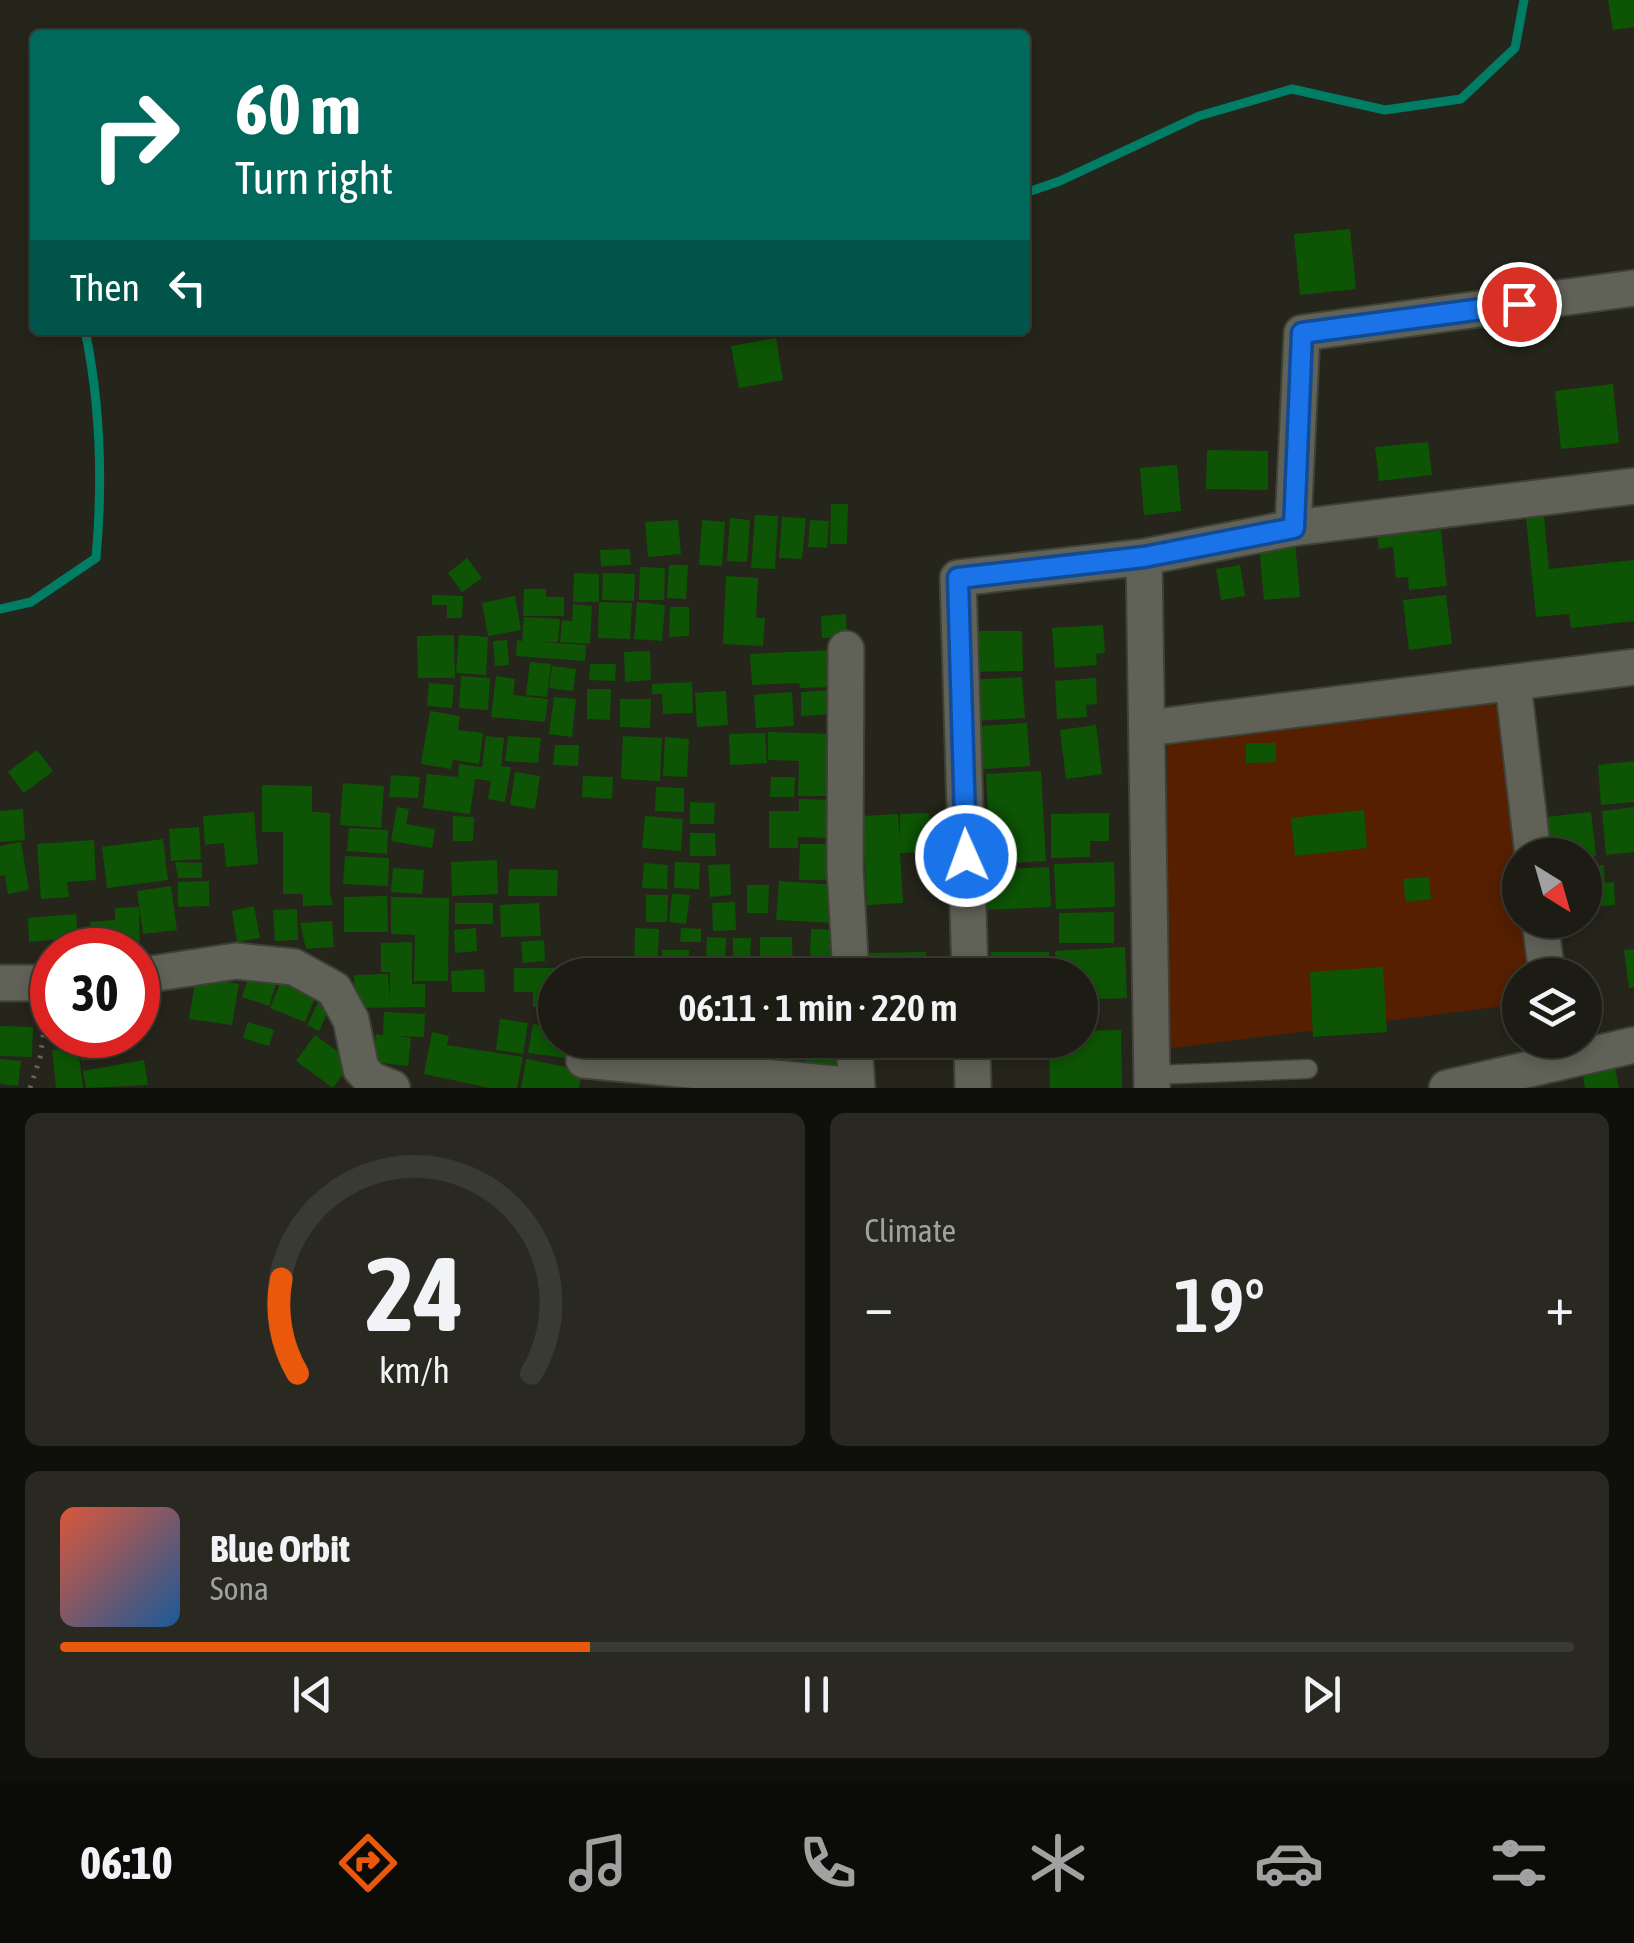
<!DOCTYPE html>
<meta charset="utf-8">
<style>
body{margin:0;font-family:"Asap Condensed",sans-serif;background:#292922;color:#f1f3f6;height:100vh;display:flex;flex-direction:column;font-size:38px;white-space:nowrap}
*{box-sizing:border-box;margin:0}
p{font-size:32px;color:#a0a1a0}
.icon{flex:none;width:55px;height:55px;fill:none;stroke:currentColor;stroke-width:2;stroke-linecap:round;stroke-linejoin:round}
.map{position:relative;height:1088px;overflow:hidden}
.sheet{display:flex;flex-direction:column;gap:25px;padding:25px;background:#0f0f0b;flex:1}
.sheet>*{flex:none}
.top-card{position:absolute;left:30px;top:30px;width:1000px;height:305px;border-radius:10px;box-shadow:0 5px 15px #0003,0 0 0 2px #3a3a34;background:#00695c;color:#fff;overflow:hidden}
.needle{width:65px;rotate:143deg}
.fabs{position:absolute;left:1502px;top:838px;display:grid;gap:20px}
.fabs a{display:grid;place-items:center;width:100px;height:100px;border-radius:50%;background:#1c1c14;box-shadow:0 5px 15px #0003,0 0 0 2px #3a3a34;font-size:50px}
.speed{position:absolute;left:30px;top:928px;display:flex;gap:20px;font-size:50px;font-weight:700;text-align:center}
.speed>*{display:grid;place-content:center;width:130px;height:130px;border-radius:50%;background:#1c1c14;box-shadow:0 5px 15px #0003,0 0 0 2px #3a3a34;line-height:1}
.speed .limit{border:15px solid #d22;background:#fff;color:#111}
.pin{position:absolute;display:grid;place-items:center;width:85px;height:85px;color:#fff;margin:-42px;border:5px solid #fff;border-radius:50%;box-shadow:0 2px 10px #0007}
.me{position:absolute;width:110px;margin:-55px;rotate:358deg;stroke-linejoin:round;filter:drop-shadow(0 0 8px #0008)}
.turn{display:flex;align-items:center;gap:35px;height:210px;padding:0 40px;font-size:45px}
.turn .icon{width:130px;height:130px;stroke-width:2.5}
.turn b{display:block;font-size:70px;line-height:85px}
.then{display:flex;align-items:center;height:95px;padding:0 40px;background:#0003;gap:20px;font-size:38px}
.big{font-size:75px;font-weight:600;line-height:1.1}
.sheet .tile{flex:1;display:flex;flex-direction:column;justify-content:center;gap:15px;min-width:0;padding:0 35px;border-radius:15px;background:#292922}
.sheet .dial{align-items:center;gap:0}
.dial svg{height:260px;overflow:visible;fill:none;stroke:#3a3a34;stroke-width:7;stroke-linecap:round;text-anchor:middle}
.dial text{fill:#f1f3f6;stroke:none}
.song{display:flex;align-items:center;gap:30px}
.cover{width:120px;height:120px;border-radius:15px;background:linear-gradient(135deg,hsl(10 70% 55%),hsl(210 70% 35%))}
.played{height:10px;border-radius:5px;background:linear-gradient(90deg,#ea580c 35%,#3a3a34 35%)}
.keys{display:flex;justify-content:space-around;direction:ltr}
.heat{display:flex;justify-content:space-between;align-items:center;font-size:55px;direction:ltr}
.sheet .tiles{flex:1;display:grid;gap:25px;grid-template-columns:1fr 1fr}
.tile:last-child{grid-column:span 2}
.trip{position:absolute;left:538px;top:958px;width:560px;height:100px;border-radius:50px;background:#1c1c14;box-shadow:0 5px 15px #0003,0 0 0 2px #3a3a34;font-weight:600;line-height:100px;text-align:center}
.dock{display:flex;height:160px;justify-content:space-around;align-items:center;background:#0b0b08;color:#a0a1a0}
.dock .icon{width:70px;height:70px}
.dock .on{color:#ea580c}
.dock b{font-size:45px;color:#f1f3f6}
.map>svg:first-child{display:block}
.green{fill:#551f00}
.lines{fill:none;stroke-linecap:round;stroke-linejoin:round}
.stream{stroke:#007d65;stroke-width:9}
.building{fill:#0d5504}
.service-casing{stroke:#3f4038;stroke-width:21}
.minor-casing{stroke:#3f4038;stroke-width:39}
.path{stroke:#65655c;stroke-width:5;stroke-dasharray:2.5 8;stroke-linecap:butt}
.service{stroke:#616257;stroke-width:18}
.minor{stroke:#616257;stroke-width:35}
.route-casing{stroke:#114b97;stroke-width:25}
.route{stroke:#1a73e8;stroke-width:18}
</style>
<div class="map">
<svg width="1634" height="1088" viewBox="0 0 1634 1088">
<rect width="100%" height="100%" fill="#25251b"/>
<path class="green" d="M1496 697 1520 883V920H1525L1532 975H1520V1004L1166 1049 1167 741Z"/>
<g class="lines">
<path class="stream" d="M1025 193 1060 181 1199 116 1292 89 1385 110 1461 99 1515 48 1524 0
M0 609 31 602 96 558C103 480 101 407 85 330"/>
</g>
<path class="building" d="M1608 0H1634V27L1613 30Z
M1350 229 1356 289 1300 295 1294 234Z
M776 338 783 380 739 388 731 346Z
M1613 384 1619 443 1561 449 1555 391Z
M1428 442 1432 475 1379 481 1375 447Z
M1207 450 1268 451V490L1206 489Z
M1177 465 1181 511 1144 515 1140 468Z
M831 504H848L847 544H830Z
M1543 506 1549 569 1634 560V621L1571 628 1569 614 1536 617 1525 508Z
M1419 513 1421 533 1441 530 1447 586 1409 590 1408 577 1396 578 1393 547 1379 549 1375 518Z
M755 515 778 516 775 569 751 568Z
M782 517 806 518 802 559 779 558Z
M730 518 750 520 747 562 727 561Z
M678 520 681 554 648 557 645 522Z
M702 520 725 522 722 566 699 565Z
M810 520 829 521 827 548 808 547Z
M1295 541 1300 597 1264 600 1259 544Z
M630 549 631 565 601 566 600 550Z
M467 558 482 578 462 592 448 573Z
M669 565H688L686 599 667 598Z
M1240 565 1245 596 1221 600 1216 569Z
M640 567 665 568 664 600H639Z
M574 573 599 574V602H573Z
M603 573 635 574 634 601 602 600Z
M726 576 758 578 756 618H765L763 646 723 644Z
M524 589H546V597H564V616H523Z
M432 595 463 596 462 618H447V605H432Z
M1446 595 1452 644 1409 650 1403 600Z
M515 596 521 630 488 636 482 603Z
M599 602 632 603 630 639 598 638Z
M637 602 665 605 662 641 634 639Z
M573 604 592 606 590 644 560 642 562 620 572 621Z
M670 607H689V636L669 637Z
M846 614 847 637 822 638 821 616Z
M524 617 560 619 558 642H542L586 645 585 661 516 656 517 640 522 641Z
M1103 625 1105 653 1096 654 1097 665 1055 668 1052 628Z
M968 631H1022L1023 671 968 672Z
M454 635 455 678H418L417 636Z
M459 635 488 637 486 675 456 673Z
M507 640 509 665 495 666 493 641Z
M830 650 831 687 800 688 799 683 752 685 750 654Z
M650 651 651 680 625 682 624 652Z
M530 662 551 664 547 697 526 695Z
M590 664H616L615 681 589 680Z
M552 666 576 669 573 691 549 688Z
M461 676 490 678 488 710 459 708Z
M496 676 515 679 513 695 548 699 545 722 491 717Z
M1022 677 1025 718 970 721 968 680Z
M1096 678 1097 704 1086 705 1087 717 1057 719 1055 681Z
M692 682 693 713 663 714 662 694H652V684Z
M429 683 454 685 452 708 427 706Z
M587 689H611L610 720 587 719Z
M833 690V714L801 716V692Z
M726 691 728 725 697 727 695 693Z
M792 692 794 726 756 728 754 695Z
M554 697 576 699 572 737 549 734Z
M620 699H651L650 728 620 727Z
M430 711 460 716 458 730 483 733 479 764 453 760 451 769 421 764Z
M1027 723 1030 766 970 770 967 727Z
M1096 725 1102 774 1066 779 1060 730Z
M768 732 834 734 833 796H798L799 761 768 760Z
M765 733 767 763 730 765 729 734Z
M486 736 504 738 501 766 511 767 505 802 488 799 491 781 475 779 470 814 423 808 427 774 458 777 459 764 482 767Z
M508 736 541 738 538 763 505 761Z
M623 736 662 738 660 781 621 779Z
M665 737 689 739 687 777 663 776Z
M1246 743H1276V762L1246 763Z
M555 745H579L578 766 553 765Z
M37 750 53 771 24 793 8 772Z
M1634 761V802L1601 805 1598 765Z
M1041 771 1046 861 991 864 986 774Z
M515 772 540 776 535 809 510 805Z
M391 775 420 777 418 798 389 797Z
M583 776 613 777 612 799 582 797Z
M771 777H795L794 797H770Z
M343 783 384 786 381 828 340 825Z
M262 785 312 786V812L330 813V894L333 905 303 906V894H283V832H262Z
M656 787 684 788V812L655 811Z
M799 799 833 800 832 838 798 837V848H769V811H799Z
M690 802 715 803 714 824H690Z
M397 807 409 809 406 824 435 829 432 848 391 841Z
M1634 807V852L1606 855 1602 811Z
M23 809 25 840 0 842V811Z
M1364 810 1367 848 1295 856 1291 818Z
M254 812 258 864 226 867 224 843 205 845 203 816Z
M1591 812 1596 856 1548 855 1545 817Z
M929 813 930 852 900 853 903 903 867 905 862 816 898 814 900 839V814Z
M1109 813V841H1090V857L1051 858V814Z
M453 816 474 817 473 841H453Z
M645 816 683 819 681 851 642 848Z
M199 827 201 859 171 861 169 829Z
M349 828 388 830 387 854 347 851Z
M690 833H715L716 856H690Z
M163 839 168 880 107 888 102 847Z
M94 840 96 880 67 882 69 897 41 899 37 844Z
M21 842 29 890 8 894 5 875 0 876V846Z
M800 844H833L832 880H799Z
M345 856 389 858 388 886 343 884Z
M497 860 498 894 452 896 451 862Z
M175 862 202 863V878H178Z
M675 862 700 863 699 889 674 888Z
M1114 862 1115 907 1056 909 1054 864Z
M644 863 668 865 667 889 642 888Z
M730 864 731 895 710 897 708 865Z
M1604 865 1605 883 1614 882 1615 905 1585 907V866Z
M1049 867 1051 907 984 910 982 870Z
M393 868 424 870 422 894 391 892Z
M509 869 558 870 557 896H508Z
M1429 877 1431 899 1406 902 1403 879Z
M209 881V906L178 907V882Z
M779 881 837 885 834 923 776 920Z
M747 885H769L768 913H747Z
M171 886 177 930 143 934 137 891Z
M672 894 690 895 686 924 669 922Z
M646 895H668L667 922H646Z
M387 896 388 932H344V897Z
M391 897 449 898 448 981H414L415 935 391 934Z
M735 902 736 930 713 931 712 903Z
M455 903H493V924H455Z
M539 903 541 936 501 937 500 905Z
M254 906 260 938 237 942 232 911Z
M139 907 140 950H92L90 922 115 920V908Z
M297 909 298 940 275 941 273 910Z
M1114 912V943H1059V913Z
M76 914 78 937 29 942 28 918Z
M332 921 334 947 306 949 300 923Z
M476 928 477 951 455 953 454 930Z
M635 928 659 929 657 974 634 973Z
M681 928 701 929V942H680Z
M811 929 837 930 836 958 810 957Z
M707 937 726 938 725 958 706 956Z
M760 937H792L793 975H760Z
M733 938H751L750 961H733Z
M544 940 545 961 523 963 521 942Z
M412 942V984H425V1007L355 1008 354 975 388 974 390 999V972H381V943Z
M1125 947 1127 998 1080 1000V975H1056L1055 951Z
M1634 949V987L1629 988 1624 950Z
M662 950H689V974H662Z
M926 952V975H869V953Z
M991 952H1049V975H991Z
M252 966 279 975 269 1006 242 997Z
M1383 967 1387 1032 1313 1037 1310 972Z
M514 968H554L555 1007H533V992H514Z
M484 969 485 992H452L451 971Z
M284 974 319 988 305 1022 270 1008Z
M196 977 239 984 232 1025 189 1019Z
M321 997 332 1003 319 1031 307 1025Z
M384 1012 425 1014 424 1037 397 1036 411 1038 408 1066 373 1062 376 1034 383 1035Z
M500 1019 528 1023 523 1054 496 1050Z
M248 1022 274 1030 269 1046 243 1038Z
M533 1024 555 1028V1040H576L573 1059 528 1053Z
M0 1026 33 1027 32 1057 0 1056Z
M1121 1030 1122 1088H1050L1049 1040H1080V1031Z
M432 1032 449 1036 447 1045 523 1057 517 1088H490L424 1074Z
M77 1035H111L115 1054 81 1061Z
M315 1035 352 1062 333 1088 296 1061Z
M590 1040H641L640 1056 589 1054Z
M665 1040H697L696 1054H665Z
M702 1040H739V1062H701Z
M750 1040H792V1068L750 1069Z
M838 1040 840 1077 806 1079 804 1041Z
M78 1047 83 1088H56L52 1050Z
M0 1059 21 1061 18 1086 0 1084Z
M526 1059 582 1070 579 1088H521Z
M144 1060 148 1085 86 1088 83 1071Z
M1614 1063 1619 1088H1585L1582 1069Z"/>
<g class="lines">
<g class="service-casing">
<path id="service" d="M1152 1075 1308 1069"/>
</g>
<g class="minor-casing">
<path id="minor" d="M1293 528 1302 333 1634 288
M1144 557 1152 1088
M846 649 845 869 851 975
M1513 683 1533 855
M1148 728 1634 667
M1540 920 1547 975
M970 975 958 578 1144 557 1293 528 1634 486
M138 976 236 961 294 967 334 989 351 1020 361 1069 372 1080 392 1088
M0 983H52
M854 1040 857 1088
M972 1040 973 1088
M584 1060 857 1086
M1447 1088 1634 1045"/>
</g>
<path class="path" d="M30 1088 40 1058 46 1016"/>
<use href="#service" class="service"/>
<use href="#minor" class="minor"/>
</g>
<g class="lines">
<g class="route-casing">
<path id="route" d="M966 856 958 578 1144 557 1294 528 1302 333 1519 304"/>
</g>
<use href="#route" class="route"/>
</g>
</svg>
<div class="fabs">
<a><svg class="needle" viewBox="-14 -14 28 28"><path d="M0-13l5 13h-10z" fill="#e53935"/><path d="M0 13l5-13h-10z" fill="#a0a1a0"/></svg></a>
<a><svg class="icon" aria-label="layers" viewBox="0 0 24 24"><path d="M12 4l9 5-9 5-9-5zM3 14l9 5 9-5"/></svg></a>
</div>
<div class="speed"><div class="limit">30</div></div>
<div class="pin" style="left:1519px;top:304px;background:#d93025"><svg class="icon" aria-label="arrive" viewBox="0 0 24 24"><path d="M6 21V4h12l-3 4 3 4H6"/></svg></div>
<svg class="me" style="left:966px;top:856px" viewBox="-20 -20 40 40"><circle r="17" fill="#1a73e8" stroke="#fff" stroke-width="3"/><path d="M0-11L8 9 0 5-8 9z" fill="#fff"/></svg>
<div class="trip">06:11 · 1 min · 220 m</div>
<div class="top-card">
<div class="turn"><svg class="icon" aria-label="right" viewBox="0 0 24 24"><path d="M7 20v-9h11M14 6l5 5-5 5"/></svg><div><b>60 m</b>Turn right</div></div>
<div class="then">Then<svg class="icon" aria-label="left" viewBox="0 0 24 24"><path d="M17 20v-9H6M10 6l-5 5 5 5"/></svg></div>
</div>
</div>
<section class="sheet">
<div class="tiles">
<div class="tile dial"><svg viewBox="0 0 100 80">
<path d="M14 69A42 42 0 1 1 86 69"/>
<path d="M14 69A42 42 0 0 1 9 40" stroke="#ea580c"/>
<text x="50" y="56" font-size="32" font-weight="700">24</text>
<text x="50" y="72" font-size="11">km/h</text>
</svg></div>
<div class="tile"><p>Climate</p>
<div class="heat"><a>−</a><b class="big">19°</b><a>+</a></div>
</div>
<div class="tile">
<div class="song"><i class="cover"></i><div><b>Blue Orbit</b><p>Sona</p></div></div>
<div class="played"></div>
<div class="keys"><svg class="icon" aria-label="previous" viewBox="0 0 24 24"><path d="M18 5L8 12l10 7zM5 5v14"/></svg><svg class="icon" aria-label="pause" viewBox="0 0 24 24"><path d="M8 5v14M16 5v14"/></svg><svg class="icon" aria-label="next" viewBox="0 0 24 24"><path d="M6 5l10 7-10 7zM19 5v14"/></svg></div>
</div>
</div>
</section>
<nav class="dock">
<b>06:10</b>
<svg class="icon on" aria-label="directions" viewBox="0 0 24 24"><path d="M12 3l9 9-9 9-9-9zM9 14v-3h6M13 9l2 2-2 2"/></svg>
<svg class="icon" aria-label="music" viewBox="0 0 24 24"><path d="M9 18V5l10-2v13"/><circle cx="6" cy="18" r="3"/><circle cx="16" cy="16" r="3"/></svg>
<svg class="icon" aria-label="phone" viewBox="0 0 24 24"><path d="M5 4h4l2 5-3 2q2 4 5 5l2-3 5 2v4C11 20 4 13 5 4z"/></svg>
<svg class="icon" aria-label="climate" viewBox="0 0 24 24"><path d="M12 3v18M4 7l16 10M4 17L20 7"/></svg>
<svg class="icon" aria-label="car" viewBox="0 0 24 24"><path d="M5 17H2v-5l4-1 3-4h7l3 4 3 1v5h-3M9 17h6M6 11h13"/><circle cx="7" cy="17" r="2"/><circle cx="17" cy="17" r="2"/></svg>
<svg class="icon" aria-label="filters" viewBox="0 0 24 24"><path d="M4 7h16M4 17h16"/><circle cx="9" cy="7" r="2"/><circle cx="15" cy="17" r="2"/></svg>
</nav>
